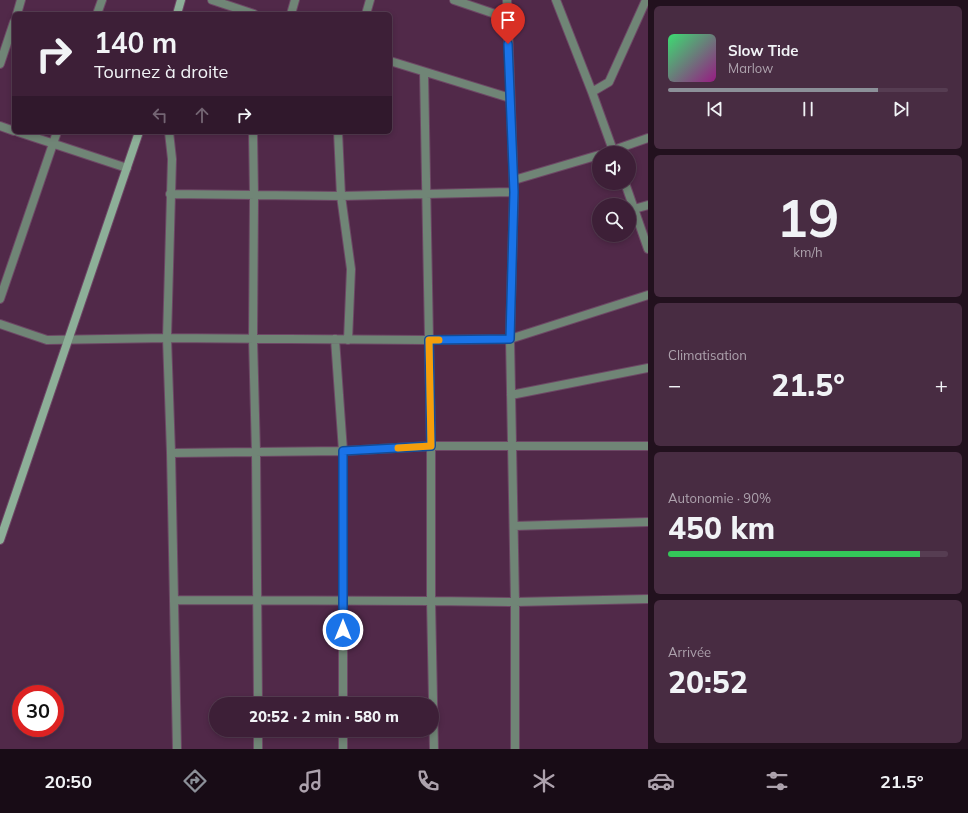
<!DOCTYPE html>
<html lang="fr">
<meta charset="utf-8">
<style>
body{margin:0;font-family:Mulish,sans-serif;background:#482c42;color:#f1f3f6;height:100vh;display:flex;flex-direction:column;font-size:15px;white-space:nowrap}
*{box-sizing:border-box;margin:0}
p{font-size:13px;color:#ada2ad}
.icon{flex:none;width:22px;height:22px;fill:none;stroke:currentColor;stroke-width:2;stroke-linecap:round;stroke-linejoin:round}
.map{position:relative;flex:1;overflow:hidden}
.drawer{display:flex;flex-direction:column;gap:6px;padding:6px;background:#22111e;width:320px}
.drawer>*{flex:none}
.banner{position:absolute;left:12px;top:12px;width:380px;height:122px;border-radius:6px;box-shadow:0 2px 6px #0003,0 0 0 1px #563d52;background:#3d1f37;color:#f1f3f6;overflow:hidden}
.tools{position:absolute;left:592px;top:146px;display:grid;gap:8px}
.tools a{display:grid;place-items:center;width:44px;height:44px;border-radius:50%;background:#3d1f37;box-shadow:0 2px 6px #0003,0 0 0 1px #563d52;font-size:20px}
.speed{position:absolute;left:12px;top:685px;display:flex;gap:8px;font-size:20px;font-weight:700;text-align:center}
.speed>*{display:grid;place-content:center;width:52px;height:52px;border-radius:50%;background:#3d1f37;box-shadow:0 2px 6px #0003,0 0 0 1px #563d52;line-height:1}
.speed .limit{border:6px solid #d22;background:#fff;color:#111}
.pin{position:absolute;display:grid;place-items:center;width:34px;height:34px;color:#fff;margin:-41px -17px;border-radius:50% 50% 50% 0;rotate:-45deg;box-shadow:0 0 4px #0007}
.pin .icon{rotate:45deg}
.me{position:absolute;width:44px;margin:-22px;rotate:0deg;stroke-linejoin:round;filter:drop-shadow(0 0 3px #0008)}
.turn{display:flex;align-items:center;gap:14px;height:84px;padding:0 16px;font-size:18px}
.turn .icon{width:52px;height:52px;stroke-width:2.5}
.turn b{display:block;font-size:28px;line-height:34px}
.lanes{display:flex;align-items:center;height:38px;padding:0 16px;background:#0003;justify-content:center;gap:20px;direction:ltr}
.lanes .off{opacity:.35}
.big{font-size:30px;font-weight:800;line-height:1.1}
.drawer .tile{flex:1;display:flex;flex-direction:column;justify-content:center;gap:6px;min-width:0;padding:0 14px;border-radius:6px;background:#482c42}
.drawer .dial{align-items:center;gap:0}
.dial b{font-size:52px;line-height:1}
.song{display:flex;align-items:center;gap:12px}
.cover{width:48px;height:48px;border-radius:6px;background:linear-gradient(135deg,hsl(140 70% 55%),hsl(310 70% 35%))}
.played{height:4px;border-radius:2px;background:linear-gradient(90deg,#8c9099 75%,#563d52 75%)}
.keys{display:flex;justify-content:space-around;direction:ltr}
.heat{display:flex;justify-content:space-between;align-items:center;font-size:22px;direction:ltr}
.charge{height:6px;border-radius:3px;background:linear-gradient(90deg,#34c759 90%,#563d52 0)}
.trip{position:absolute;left:209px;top:697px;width:230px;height:40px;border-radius:20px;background:#3d1f37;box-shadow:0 2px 6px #0003,0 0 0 1px #563d52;font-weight:800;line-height:40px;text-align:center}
.tabs{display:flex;height:64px;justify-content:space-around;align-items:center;background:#180c16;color:#ada2ad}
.tabs .icon{width:28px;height:28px}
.tabs .current{color:#8c9099}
.tabs b{font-size:18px;color:#f1f3f6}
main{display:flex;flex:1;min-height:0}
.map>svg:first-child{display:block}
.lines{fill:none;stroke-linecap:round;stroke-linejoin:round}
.street-casing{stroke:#6d4765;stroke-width:10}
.secondary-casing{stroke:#6d4765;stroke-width:10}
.street{stroke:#708576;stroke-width:8}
.secondary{stroke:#8daf98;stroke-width:8}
.route-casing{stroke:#114b97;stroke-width:10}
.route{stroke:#1a73e8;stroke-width:7}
.slow{stroke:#f59e0b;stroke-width:7}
</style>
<main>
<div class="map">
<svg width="648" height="749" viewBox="0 0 648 749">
<rect width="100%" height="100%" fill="#512949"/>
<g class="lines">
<g class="street-casing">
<path id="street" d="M212 0 254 14
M454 0 507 18
M507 0 514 192 510 339 515 602V749
M556 0 592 92 614 153
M17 14 21 0
M97 14 102 0
M291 14 295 0
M366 14 370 0
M390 61 510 98
M0 64 14 22
M424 72 431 446V601L434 749
M592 92 609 82 646 0
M0 126 14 131
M18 132 127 168
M169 132 172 159 167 338 171 453 177 749
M253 132 254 196 253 339 256 453 258 704
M338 132 341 196 351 269 348 340
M605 153 648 138
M514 180 599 155
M625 183 648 249
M170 194 341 196 514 192
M634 209 648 205
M0 299 57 132
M0 324 47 340 167 338 429 340 510 339 648 295
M335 339 343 451V704
M511 395 648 368
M171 453 343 451 431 446H648
M514 526 648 522
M175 600 431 601 515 602 648 599
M258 730V749
M343 730V749"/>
</g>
<g class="secondary-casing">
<path id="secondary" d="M177 14 181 0
M0 540 139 132"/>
</g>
<use href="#street" class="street"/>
<use href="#secondary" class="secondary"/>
</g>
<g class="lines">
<g class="route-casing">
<path id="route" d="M343 630V451L431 446 429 340 510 339 514 192 508 44"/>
</g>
<use href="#route" class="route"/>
<path class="slow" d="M398 448 431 446 429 340H439"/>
</g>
</svg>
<div class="tools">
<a><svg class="icon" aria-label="sound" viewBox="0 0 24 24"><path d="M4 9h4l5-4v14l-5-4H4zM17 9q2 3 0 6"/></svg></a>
<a><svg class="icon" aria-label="search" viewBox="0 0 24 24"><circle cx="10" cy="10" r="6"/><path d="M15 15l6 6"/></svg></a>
</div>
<div class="speed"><div class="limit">30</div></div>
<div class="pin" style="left:508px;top:44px;background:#d93025"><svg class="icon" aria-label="arrive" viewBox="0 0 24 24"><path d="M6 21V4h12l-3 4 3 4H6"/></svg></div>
<svg class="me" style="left:343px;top:630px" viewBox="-20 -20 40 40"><circle r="17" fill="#1a73e8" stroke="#fff" stroke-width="3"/><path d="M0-11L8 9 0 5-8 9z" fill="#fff"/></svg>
<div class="trip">20:52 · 2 min · 580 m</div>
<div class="banner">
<div class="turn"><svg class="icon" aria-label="right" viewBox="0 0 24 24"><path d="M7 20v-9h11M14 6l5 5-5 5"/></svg><div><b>140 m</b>Tournez à droite</div></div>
<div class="lanes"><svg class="icon off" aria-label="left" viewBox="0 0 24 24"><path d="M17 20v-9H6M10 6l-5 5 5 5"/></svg><svg class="icon off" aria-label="ahead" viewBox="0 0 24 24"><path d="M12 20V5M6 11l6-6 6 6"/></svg><svg class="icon" aria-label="right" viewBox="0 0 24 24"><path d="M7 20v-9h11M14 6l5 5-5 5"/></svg></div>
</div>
</div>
<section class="drawer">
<div class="tile">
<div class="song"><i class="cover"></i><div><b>Slow Tide</b><p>Marlow</p></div></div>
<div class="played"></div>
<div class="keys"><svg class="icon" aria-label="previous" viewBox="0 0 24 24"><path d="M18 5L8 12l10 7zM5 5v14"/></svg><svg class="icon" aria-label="pause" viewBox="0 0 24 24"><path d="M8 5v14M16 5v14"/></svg><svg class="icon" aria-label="next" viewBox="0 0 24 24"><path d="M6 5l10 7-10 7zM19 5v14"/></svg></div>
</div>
<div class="tile dial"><b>19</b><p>km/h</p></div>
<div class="tile"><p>Climatisation</p>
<div class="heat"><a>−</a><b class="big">21.5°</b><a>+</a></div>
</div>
<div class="tile"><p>Autonomie · 90%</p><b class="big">450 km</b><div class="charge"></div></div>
<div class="tile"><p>Arrivée</p><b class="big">20:52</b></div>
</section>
</main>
<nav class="tabs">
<b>20:50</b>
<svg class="icon current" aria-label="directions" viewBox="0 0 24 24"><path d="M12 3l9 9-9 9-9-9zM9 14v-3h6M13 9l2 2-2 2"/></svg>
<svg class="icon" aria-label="music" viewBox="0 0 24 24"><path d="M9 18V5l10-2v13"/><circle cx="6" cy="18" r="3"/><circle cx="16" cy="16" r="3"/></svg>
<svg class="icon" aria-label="phone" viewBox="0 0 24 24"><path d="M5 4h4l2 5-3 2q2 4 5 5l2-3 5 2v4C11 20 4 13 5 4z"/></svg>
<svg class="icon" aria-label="climate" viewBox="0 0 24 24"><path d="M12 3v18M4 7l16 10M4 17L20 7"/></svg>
<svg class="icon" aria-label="car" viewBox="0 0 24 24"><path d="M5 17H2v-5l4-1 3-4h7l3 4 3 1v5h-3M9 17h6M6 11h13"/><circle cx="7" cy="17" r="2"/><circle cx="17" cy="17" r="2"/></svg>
<svg class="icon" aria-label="filters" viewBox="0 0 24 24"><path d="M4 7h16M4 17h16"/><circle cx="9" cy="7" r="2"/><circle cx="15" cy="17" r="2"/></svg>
<b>21.5°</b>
</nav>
